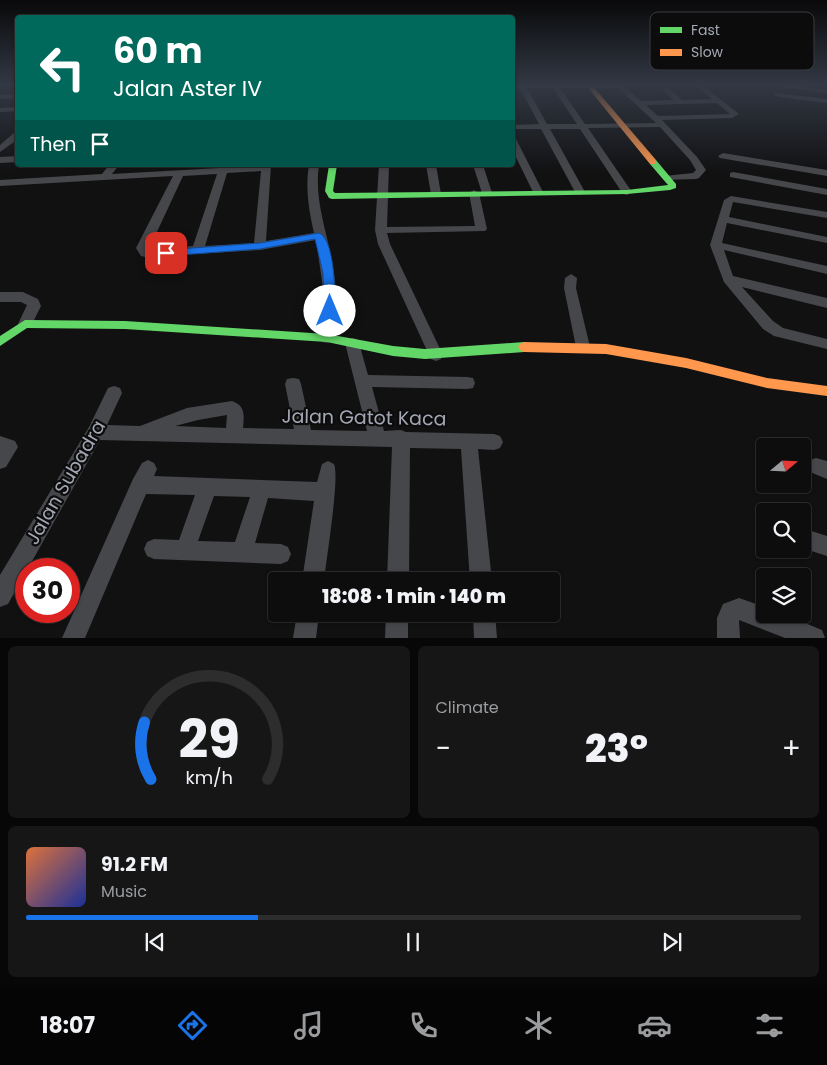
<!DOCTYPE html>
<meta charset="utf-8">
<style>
body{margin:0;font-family:Poppins,sans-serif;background:#161617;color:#f1f3f6;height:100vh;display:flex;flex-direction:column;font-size:19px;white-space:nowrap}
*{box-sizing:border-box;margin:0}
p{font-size:16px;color:#9a9c9e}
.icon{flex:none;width:28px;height:28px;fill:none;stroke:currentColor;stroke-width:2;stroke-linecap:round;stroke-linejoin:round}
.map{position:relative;height:638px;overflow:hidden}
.sheet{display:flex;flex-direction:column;gap:8px;padding:8px;background:#070708;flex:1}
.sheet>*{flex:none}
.banner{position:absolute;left:15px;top:15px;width:500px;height:152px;border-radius:5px;box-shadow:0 1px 4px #0004,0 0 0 1px #2d2d2e;background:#00695c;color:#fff;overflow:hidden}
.needle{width:32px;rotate:71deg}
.buttons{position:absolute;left:756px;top:438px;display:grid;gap:10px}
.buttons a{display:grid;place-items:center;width:55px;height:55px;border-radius:5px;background:#0d0d0e;box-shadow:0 1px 4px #0004,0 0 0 1px #2d2d2e;font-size:25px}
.speed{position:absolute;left:15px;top:558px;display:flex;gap:10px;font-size:25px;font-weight:700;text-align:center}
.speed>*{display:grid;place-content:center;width:65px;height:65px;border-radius:50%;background:#0d0d0e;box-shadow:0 1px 4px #0004,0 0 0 1px #2d2d2e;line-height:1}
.speed .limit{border:8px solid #d22;background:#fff;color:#111}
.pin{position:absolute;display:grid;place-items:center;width:42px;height:42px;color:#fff;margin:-21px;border-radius:10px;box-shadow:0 2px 8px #0006}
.me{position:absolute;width:55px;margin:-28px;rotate:0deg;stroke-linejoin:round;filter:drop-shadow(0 0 4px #0008)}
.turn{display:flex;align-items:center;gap:18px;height:105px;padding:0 15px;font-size:22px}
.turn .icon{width:65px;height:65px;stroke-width:2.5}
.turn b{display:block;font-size:35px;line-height:42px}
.then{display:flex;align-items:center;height:48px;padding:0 15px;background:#0003;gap:10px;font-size:19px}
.big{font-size:38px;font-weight:800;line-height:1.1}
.sheet .card{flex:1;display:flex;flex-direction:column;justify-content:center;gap:8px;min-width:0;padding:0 18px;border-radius:8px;background:#161617}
.sheet .dial{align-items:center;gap:0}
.dial svg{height:130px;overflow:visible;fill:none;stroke:#2d2d2e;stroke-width:7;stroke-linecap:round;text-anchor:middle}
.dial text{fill:#f1f3f6;stroke:none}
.song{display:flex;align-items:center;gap:15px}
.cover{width:60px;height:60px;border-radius:8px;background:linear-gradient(135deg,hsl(20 70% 55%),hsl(230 70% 35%))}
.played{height:5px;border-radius:2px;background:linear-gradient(90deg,#1a73e8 30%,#2d2d2e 30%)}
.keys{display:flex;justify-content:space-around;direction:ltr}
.heat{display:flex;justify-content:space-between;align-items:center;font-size:28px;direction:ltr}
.sheet .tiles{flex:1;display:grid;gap:8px;grid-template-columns:1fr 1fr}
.card:last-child{grid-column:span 2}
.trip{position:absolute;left:268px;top:572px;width:292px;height:50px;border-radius:5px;background:#0d0d0e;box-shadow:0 1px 4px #0004,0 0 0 1px #2d2d2e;font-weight:800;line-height:50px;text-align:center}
.tabs{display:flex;height:80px;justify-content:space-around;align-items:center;background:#050506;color:#9a9c9e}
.tabs .icon{width:35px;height:35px}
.tabs .current{color:#1a73e8}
.tabs b{font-size:22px;color:#f1f3f6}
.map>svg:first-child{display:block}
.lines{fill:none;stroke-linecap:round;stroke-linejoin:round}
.street{fill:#46474a;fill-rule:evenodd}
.fast{fill:#63d668;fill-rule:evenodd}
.slow{fill:#ff974d;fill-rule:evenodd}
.route{fill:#1a73e8;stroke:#114b97}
.labels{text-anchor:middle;stroke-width:4.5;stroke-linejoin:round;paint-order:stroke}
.near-street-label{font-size:19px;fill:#a2a7b3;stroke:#0c0c0d}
.key{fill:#0c0c0d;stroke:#393a3f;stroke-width:1}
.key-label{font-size:14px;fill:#a2a7b3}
</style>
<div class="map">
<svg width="827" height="638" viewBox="0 0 827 638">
<rect width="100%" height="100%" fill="#111112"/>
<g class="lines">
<path class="street" d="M0 84H6L0 88Z
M516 84H622L641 101 673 100 657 84H664L682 100 712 99 694 84H701L739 114 732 118 662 120 697 157 706 170 699 178 696 179 664 180V176L693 173 696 170 690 160 660 127 588 128 632 192 627 195 623 194 580 129H550L585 192 580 195 575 192 541 129H512V125L539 124 520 88 512 86ZM527 88H553L577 124H547ZM560 88H618L656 123 585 124ZM717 103 730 114 658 116 646 105Z
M771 84H786L827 89V93L774 86Z
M775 93 827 99V103L778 97 774 95Z
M18 94V98L0 99V95Z
M18 107V111L0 112V108Z
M15 132H18V139L0 152V145Z
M512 137 516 139 543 192 542 194H534L533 192 512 149Z
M723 153 827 170V176L720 158 718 156Z
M18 156V162L0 163V157Z
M109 165H119L112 174 219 168 220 165H230L229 167 271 165 266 241 314 233C309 210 305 189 309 165H319C314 199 326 228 332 261 336 280 337 299 335 319 335 326 336 335 332 342L327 343 322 342 320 338 323 288 316 240 260 250 145 257 141 256 136 248 173 176 0 186V180L102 174ZM261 171 254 243 205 246 227 173ZM217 174 193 246 149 249 183 176Z
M379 165H389L387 227 475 226 469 193 474 190 479 193 487 229 485 231 387 233 390 244 443 355 441 359 436 361 431 359 429 355 378 244 375 230Z
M426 165H436L441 194 440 196H432L431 194Z
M473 165H483L492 193 491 195H483L482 193Z
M733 172 827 189V195L730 177V173Z
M731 196 827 212V218L733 202 729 217 827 237V243L727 223 722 243 827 266V274L724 250 733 276 827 298V308L742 287 773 321 783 328 827 339V349L774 336 763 329 724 282 710 245 724 200Z
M571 274 577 278 576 288 590 347 588 351 583 353 578 351 576 347 564 288 565 278Z
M0 292H23L38 299 41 306 30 328H20L18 324 27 305 21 302H0Z
M352 338 357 339 359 343 368 375 467 377 473 378 475 383 473 388 467 389 372 387 384 431 401 430 406 432 494 434 500 436 503 442 500 448 494 450 478 449 492 581H470L461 449 410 448 409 581H387L392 447 100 440 8 604 0 607V575L89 427 108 388 114 386 120 388 122 393 107 425 140 426 187 408 232 401C246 406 244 416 243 428L294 429 285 384 287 379 293 378 299 379 301 384 311 430 367 431 345 343 347 339ZM227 415 226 428 175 426 198 420Z
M0 436 15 441 18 447 6 467 0 469Z
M816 458 827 461V479L810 472 807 466 810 460Z
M148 460 154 463 157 469 154 476 317 482 322 464 328 461 334 464C340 477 326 561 324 581H302L314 501 268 498 255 543 281 544 288 547 291 554 288 561 281 564 154 559 147 556 144 549 147 542 154 539 179 540 195 495 146 494 85 638H62L133 479 142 463ZM214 496 250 497 235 542 198 541Z
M802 528 827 536V556L802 548Z
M739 598 765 607V614H783L822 630 825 638H785L739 620 740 638H717V618L723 604Z
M297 614H319L316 638H293Z
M386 614H408V638H385Z
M473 614H495L497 638H474Z"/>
<path class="fast" d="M650 160H656L676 184V188L670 190 627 194 332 199 329 198 325 191 329 165H337L333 191 335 193 627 190 668 185 650 164Z
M25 320 125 321 327 334 393 346 425 349 524 342 528 344 530 347 528 350 524 352 425 359 393 356 327 342 125 329 27 328 0 346V336Z"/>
<path class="slow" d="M585 84H591L656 160V164H650Z
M524 342 606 344 686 358 767 378 827 386V396L767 388 686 368 606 354 524 352 520 350 518 347 520 344Z"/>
</g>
<linearGradient id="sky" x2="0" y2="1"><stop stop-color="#09090a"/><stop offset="0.49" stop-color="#323844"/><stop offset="1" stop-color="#323844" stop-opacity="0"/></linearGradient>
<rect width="827" height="173" fill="url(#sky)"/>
<path class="route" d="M319 233C335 239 335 295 335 311L330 315 324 311 323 273 315 239 260 249 166 256 161 253 166 250 260 243Z"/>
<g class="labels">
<g class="near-street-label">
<text transform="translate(364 417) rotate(1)" y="7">Jalan Gatot Kaca</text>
<text transform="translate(65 482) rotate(-60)" y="7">Jalan Subadra</text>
</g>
</g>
<rect x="650" y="12" width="164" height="58" rx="8" class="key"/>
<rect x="660" y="27" width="22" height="6" fill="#63d668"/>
<rect x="660" y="49" width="22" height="7" fill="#ff974d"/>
<g class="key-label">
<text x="691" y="35">Fast</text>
<text x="691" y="57">Slow</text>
</g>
</svg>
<div class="buttons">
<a><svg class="needle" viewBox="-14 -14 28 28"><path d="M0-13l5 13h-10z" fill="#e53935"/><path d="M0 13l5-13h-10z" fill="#9a9c9e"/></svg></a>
<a><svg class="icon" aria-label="search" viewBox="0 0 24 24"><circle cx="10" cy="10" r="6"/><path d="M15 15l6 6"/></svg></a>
<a><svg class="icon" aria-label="layers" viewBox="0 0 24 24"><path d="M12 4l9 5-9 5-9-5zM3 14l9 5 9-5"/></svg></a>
</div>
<div class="speed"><div class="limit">30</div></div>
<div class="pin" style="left:166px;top:253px;background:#d93025"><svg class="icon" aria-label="arrive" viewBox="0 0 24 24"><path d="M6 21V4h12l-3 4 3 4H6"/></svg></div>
<svg class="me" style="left:330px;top:311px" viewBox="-20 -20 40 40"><circle r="19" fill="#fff"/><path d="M0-13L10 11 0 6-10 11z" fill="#1a73e8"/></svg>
<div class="trip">18:08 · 1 min · 140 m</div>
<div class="banner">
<div class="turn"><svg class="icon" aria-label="left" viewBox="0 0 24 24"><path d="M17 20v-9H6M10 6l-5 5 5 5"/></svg><div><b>60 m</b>Jalan Aster IV</div></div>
<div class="then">Then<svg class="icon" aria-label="arrive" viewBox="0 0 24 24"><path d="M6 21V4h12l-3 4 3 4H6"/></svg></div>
</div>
</div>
<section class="sheet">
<div class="tiles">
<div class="card dial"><svg viewBox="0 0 100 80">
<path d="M14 69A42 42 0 1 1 86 69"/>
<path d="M14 69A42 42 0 0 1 10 34" stroke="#1a73e8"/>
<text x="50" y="56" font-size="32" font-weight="700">29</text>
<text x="50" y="72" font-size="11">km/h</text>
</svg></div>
<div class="card"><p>Climate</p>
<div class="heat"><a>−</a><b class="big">23°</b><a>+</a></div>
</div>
<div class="card">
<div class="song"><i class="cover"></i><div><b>91.2 FM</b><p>Music</p></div></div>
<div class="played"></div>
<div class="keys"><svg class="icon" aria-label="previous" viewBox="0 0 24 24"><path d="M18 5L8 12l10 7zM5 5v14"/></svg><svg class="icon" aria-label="pause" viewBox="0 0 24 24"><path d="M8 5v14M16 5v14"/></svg><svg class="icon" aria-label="next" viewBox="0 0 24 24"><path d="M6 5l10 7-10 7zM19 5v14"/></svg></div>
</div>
</div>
</section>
<nav class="tabs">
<b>18:07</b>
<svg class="icon current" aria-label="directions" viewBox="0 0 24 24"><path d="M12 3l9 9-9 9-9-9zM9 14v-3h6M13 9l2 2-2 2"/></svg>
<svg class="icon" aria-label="music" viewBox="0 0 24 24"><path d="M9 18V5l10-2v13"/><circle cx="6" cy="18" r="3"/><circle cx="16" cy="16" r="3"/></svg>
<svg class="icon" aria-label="phone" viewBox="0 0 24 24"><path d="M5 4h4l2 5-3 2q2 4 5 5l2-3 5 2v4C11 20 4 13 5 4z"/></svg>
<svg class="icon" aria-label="climate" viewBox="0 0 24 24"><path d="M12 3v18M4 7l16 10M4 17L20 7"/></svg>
<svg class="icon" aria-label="car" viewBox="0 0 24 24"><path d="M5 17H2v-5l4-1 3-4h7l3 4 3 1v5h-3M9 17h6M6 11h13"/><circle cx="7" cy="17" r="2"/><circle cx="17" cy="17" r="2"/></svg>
<svg class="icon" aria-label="filters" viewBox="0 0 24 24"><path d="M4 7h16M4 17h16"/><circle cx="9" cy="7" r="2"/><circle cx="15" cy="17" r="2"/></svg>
</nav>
